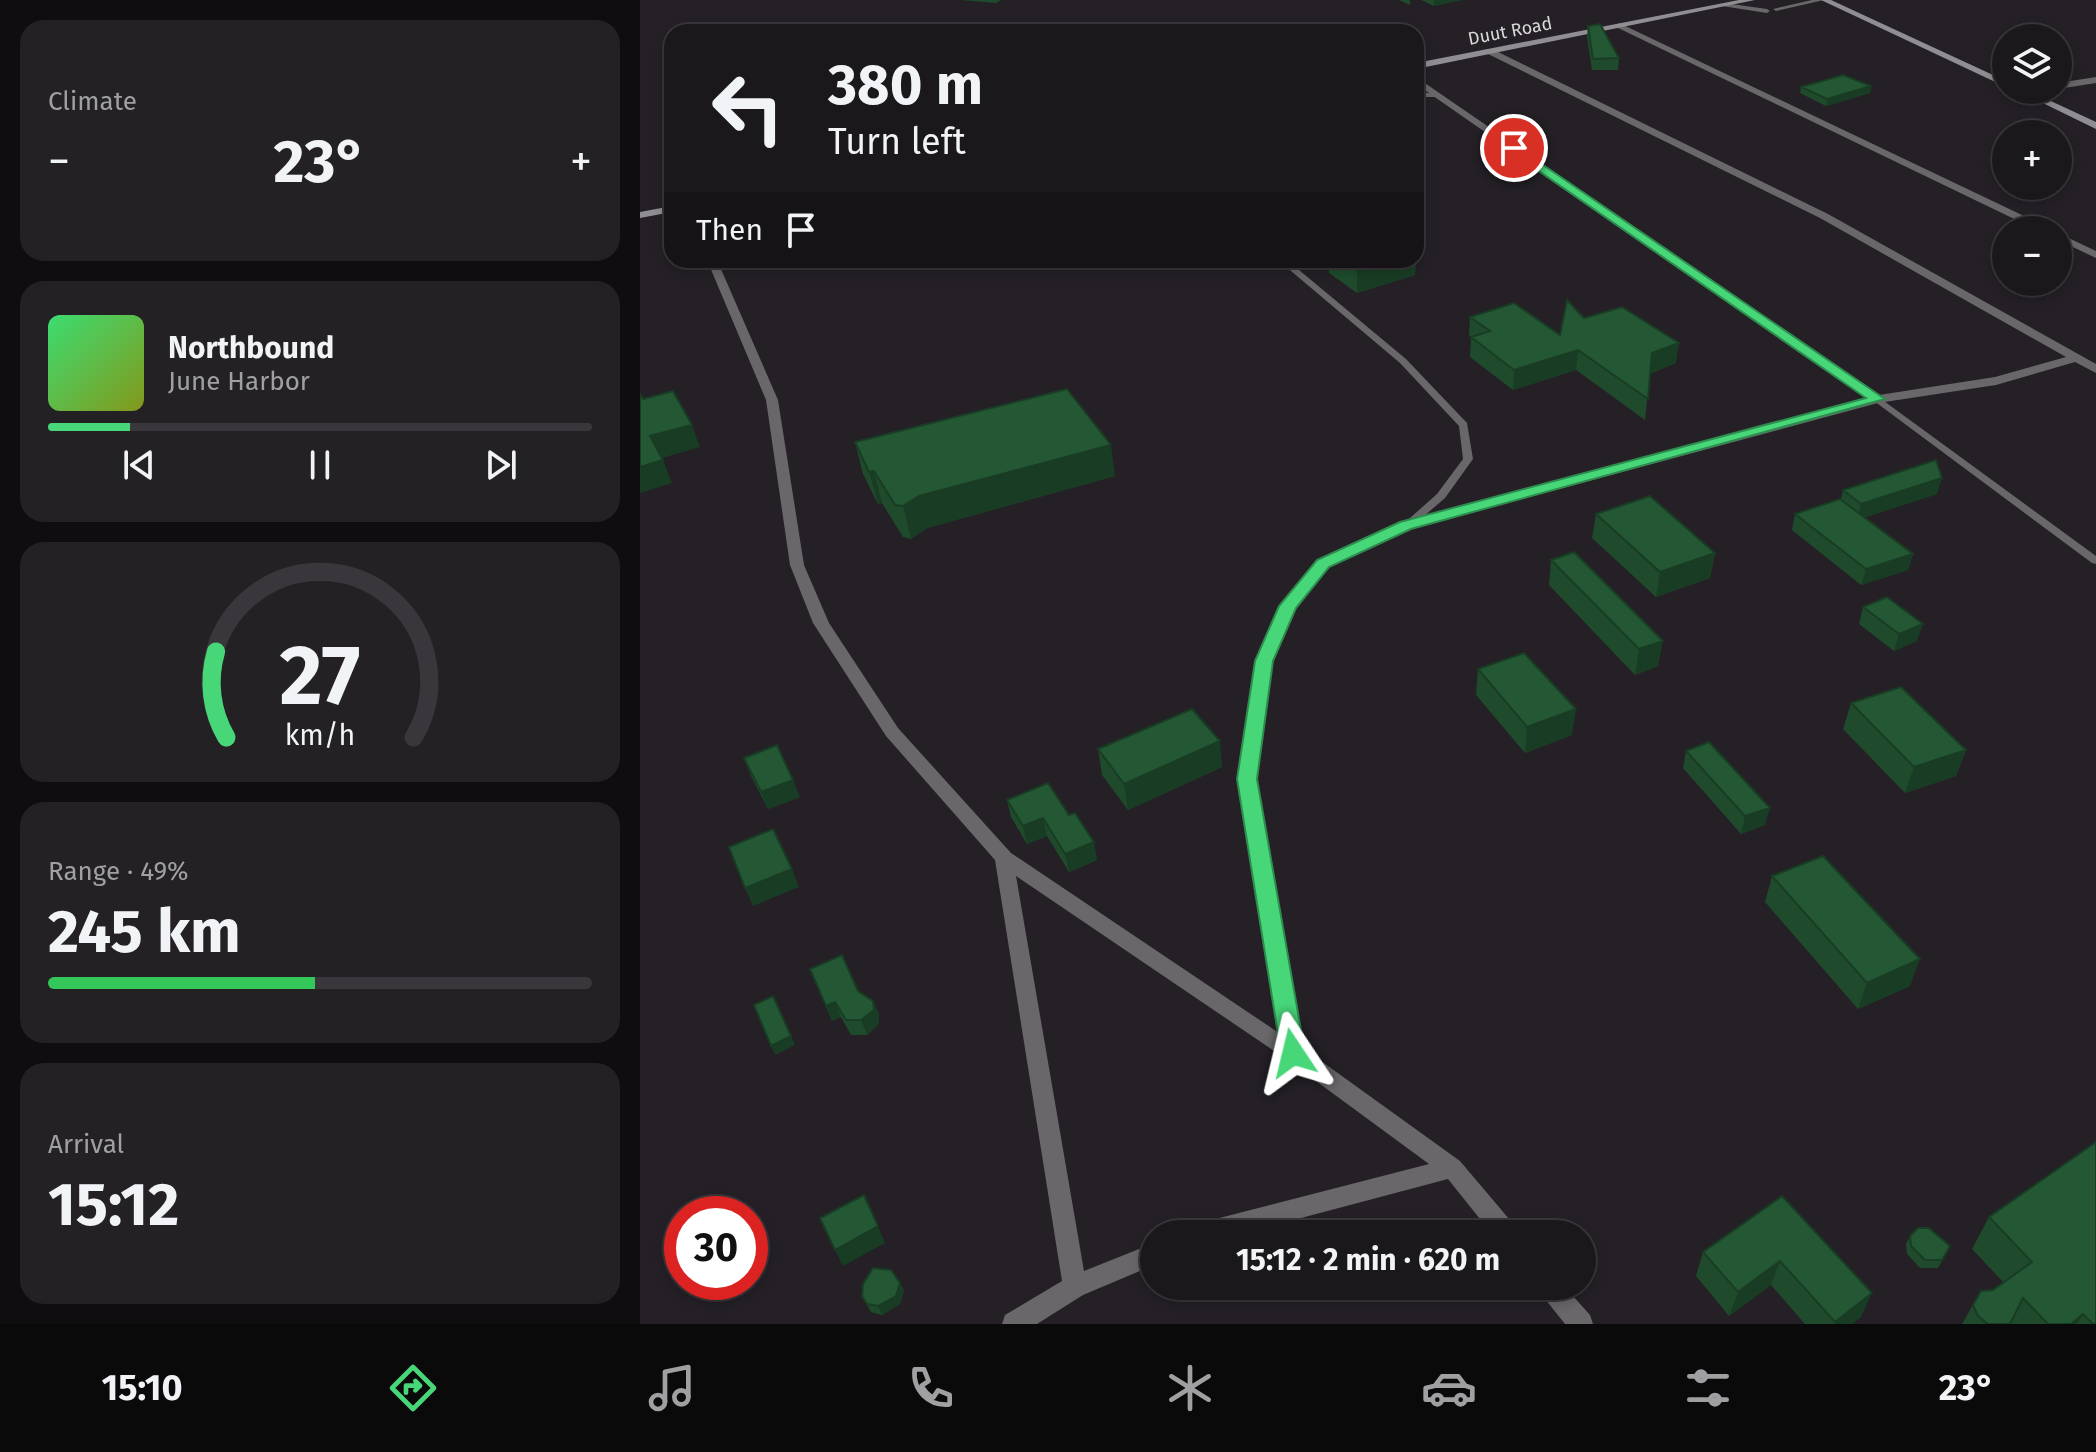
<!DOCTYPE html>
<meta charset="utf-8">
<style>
body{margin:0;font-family:"Fira Sans",sans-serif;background:#242125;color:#f1f3f6;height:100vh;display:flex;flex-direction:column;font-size:30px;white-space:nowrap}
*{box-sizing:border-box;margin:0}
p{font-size:26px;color:#a0a0a3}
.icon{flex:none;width:44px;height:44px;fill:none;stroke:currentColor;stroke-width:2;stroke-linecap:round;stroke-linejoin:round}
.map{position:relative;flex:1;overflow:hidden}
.drawer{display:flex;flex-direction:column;gap:20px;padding:20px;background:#0f0d0f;width:640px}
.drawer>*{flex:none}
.hud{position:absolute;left:24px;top:24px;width:760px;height:244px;border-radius:24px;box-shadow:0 4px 12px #0003,0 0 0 2px #39373b;background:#1b181c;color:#f1f3f6;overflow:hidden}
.controls{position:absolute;left:1352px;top:24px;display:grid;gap:16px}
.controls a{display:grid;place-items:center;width:80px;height:80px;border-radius:50%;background:#1b181c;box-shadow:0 4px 12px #0003,0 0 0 2px #39373b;font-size:40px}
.speed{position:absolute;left:24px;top:1196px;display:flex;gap:16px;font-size:40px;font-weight:700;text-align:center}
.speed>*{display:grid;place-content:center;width:104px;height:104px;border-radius:50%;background:#1b181c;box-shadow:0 4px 12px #0003,0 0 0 2px #39373b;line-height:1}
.speed .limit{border:12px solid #d22;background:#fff;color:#111}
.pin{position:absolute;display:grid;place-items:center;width:68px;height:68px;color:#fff;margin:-34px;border:4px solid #fff;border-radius:50%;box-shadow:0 2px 8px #0007}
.me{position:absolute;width:88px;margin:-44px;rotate:350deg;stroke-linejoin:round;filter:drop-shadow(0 0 6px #0008)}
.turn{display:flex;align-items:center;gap:28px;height:168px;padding:0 32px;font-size:36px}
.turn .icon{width:104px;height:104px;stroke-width:2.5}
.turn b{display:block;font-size:56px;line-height:68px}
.then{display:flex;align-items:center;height:76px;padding:0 32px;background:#0003;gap:16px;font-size:30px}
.big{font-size:60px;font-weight:700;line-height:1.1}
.drawer .card{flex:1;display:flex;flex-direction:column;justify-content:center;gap:12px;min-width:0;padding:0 28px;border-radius:24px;background:#242125}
.drawer .dial{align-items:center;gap:0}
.dial svg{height:208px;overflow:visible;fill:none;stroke:#39373b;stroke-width:7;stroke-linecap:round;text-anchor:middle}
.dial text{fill:#f1f3f6;stroke:none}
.song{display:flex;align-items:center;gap:24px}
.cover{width:96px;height:96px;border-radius:12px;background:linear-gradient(135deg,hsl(140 70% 55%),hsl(70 70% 35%))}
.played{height:8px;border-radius:4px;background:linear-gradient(90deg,#47d779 15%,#39373b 15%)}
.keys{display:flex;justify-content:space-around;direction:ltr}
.heat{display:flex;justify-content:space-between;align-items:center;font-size:44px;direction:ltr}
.charge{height:12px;border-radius:6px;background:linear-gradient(90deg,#34c759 49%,#39373b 0)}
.trip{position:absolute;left:500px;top:1220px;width:456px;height:80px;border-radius:40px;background:#1b181c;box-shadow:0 4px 12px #0003,0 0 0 2px #39373b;font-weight:700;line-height:80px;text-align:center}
.dock{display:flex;height:128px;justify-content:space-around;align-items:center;background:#0b0a0b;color:#a0a0a3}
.dock .icon{width:56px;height:56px}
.dock .current{color:#47d779}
.dock b{font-size:36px;color:#f1f3f6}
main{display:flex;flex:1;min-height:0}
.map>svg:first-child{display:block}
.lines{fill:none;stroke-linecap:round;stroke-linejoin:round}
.service{fill:#69676a;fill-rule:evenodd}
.minor{fill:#69676a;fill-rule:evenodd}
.secondary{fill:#918e93;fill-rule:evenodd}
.wall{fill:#1f4b2c}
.shaded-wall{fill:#193d24}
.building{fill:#245733;stroke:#193d24;stroke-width:2}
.route{fill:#47d779;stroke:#2e8c4f;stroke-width:2}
.labels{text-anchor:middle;stroke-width:8;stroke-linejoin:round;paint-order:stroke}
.far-street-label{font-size:18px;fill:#dbd8db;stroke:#242026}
</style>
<main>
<section class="drawer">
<div class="card"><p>Climate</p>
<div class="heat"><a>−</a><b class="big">23°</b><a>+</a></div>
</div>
<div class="card">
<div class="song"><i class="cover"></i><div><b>Northbound</b><p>June Harbor</p></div></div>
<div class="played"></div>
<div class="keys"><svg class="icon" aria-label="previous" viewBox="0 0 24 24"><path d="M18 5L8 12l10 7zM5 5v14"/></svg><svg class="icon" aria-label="pause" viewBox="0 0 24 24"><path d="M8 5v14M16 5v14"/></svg><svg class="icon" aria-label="next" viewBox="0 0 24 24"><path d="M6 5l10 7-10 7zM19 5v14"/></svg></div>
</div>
<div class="card dial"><svg viewBox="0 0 100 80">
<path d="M14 69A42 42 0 1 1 86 69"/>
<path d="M14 69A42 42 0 0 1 10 36" stroke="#47d779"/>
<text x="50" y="56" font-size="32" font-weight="700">27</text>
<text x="50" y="72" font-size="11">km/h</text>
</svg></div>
<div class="card"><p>Range · 49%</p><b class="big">245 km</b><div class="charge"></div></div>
<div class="card"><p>Arrival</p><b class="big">15:12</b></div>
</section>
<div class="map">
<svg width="1456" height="1324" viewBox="0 0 1456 1324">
<rect width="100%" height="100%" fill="#242026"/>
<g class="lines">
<path class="service" d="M1172 0H1184L1136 11 1133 9Z
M1084 3 1127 9 1130 11 1127 13 1082 6Z
M776 93H796L799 95 796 97H776Z
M638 260H647L766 359 827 423 833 459 805 498 770 528H762L761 526 797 494 823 459 819 426 760 363Z
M1237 396 1456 556V564L1452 563 1234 401V397Z"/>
<path class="minor" d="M979 23 1409 228 1410 230H1397L976 27Z
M846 49H852L1188 214 1456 364V373L1435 362 1356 385 1238 403 771 529 688 566 655 607 632 661 616 779 663 1048 820 1161 875 1226 879 1234H852L808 1179 601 1234H548L552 1226 560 1223 789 1164 646 1059 376 876 444 1271 514 1243V1265L443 1295 397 1324H362L365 1315 422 1281 355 860 246 736 173 623 150 565 126 400 67 260H77L138 400 164 565 189 623 258 728 371 853 639 1033 598 779 616 661 640 606 678 560 761 523 1227 398 776 84V77L1239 395 1355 377 1426 357 1180 218 846 53Z
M1456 77V83L1418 89V83Z
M1418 233 1456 251V258L1418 240Z
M897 1286H924L950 1315 953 1324H925L901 1294Z"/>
<path class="secondary" d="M1099 0H1115L776 69V63Z
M1181 0H1191L1366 81V87Z
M1376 90H1387L1456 122V129Z
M32 206V212L0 218V212Z"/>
</g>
<path class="wall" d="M321 0H361L356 3Z
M759 0H770V5Z
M781 0H822L794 6Z
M948 26 979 58 978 70H952L947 37Z
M1231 86 1230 93 1186 106 1160 93 1161 87Z
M519 260H564L531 270Z
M689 260H776L775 275 717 293 689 273Z
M830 317 920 335 944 318 1036 363 1010 373 1005 420 936 370 873 390 830 357 831 338 829 336Z
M215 442 475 476 287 528 271 539 263 537 242 503 238 504 223 474Z
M1203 490 1297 494 1225 517 1273 554 1268 570 1221 585 1152 530 1155 514 1201 499Z
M956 514 1075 553 1070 578 1016 597 952 538Z
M911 560 1018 666 995 675 909 585Z
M1223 607 1277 641 1254 651 1219 624Z
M838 669 932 735 885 753 836 695Z
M1211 703 1326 750 1316 776 1265 793 1203 729Z
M458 749 582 767 488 810 462 775Z
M1046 751 1125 825 1101 834 1043 768Z
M104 758 160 797 128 809 111 776Z
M408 783 457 860 429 872 407 836 387 844 371 817 367 800Z
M1132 876 1270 986 1218 1009 1125 902Z
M170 969 218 991 233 1001 239 1015V1024L227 1035H211L201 1017 192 1021Z
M1142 1196 1221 1317 1212 1324H1165L1131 1285 1089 1316 1056 1276 1063 1252Z
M1349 1217 1456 1324H1322L1341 1291 1353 1290 1364 1283 1332 1249Z
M1270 1236 1310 1246 1298 1268H1280L1267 1254 1266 1244Z
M260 1283 264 1291 260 1304 242 1315 231 1312 222 1296Z"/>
<path class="shaded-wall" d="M794 0H822L794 6Z
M1231 86 1230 93 1186 106 1187 99Z
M530 260H564L531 270Z
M754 260H776L775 275 717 293V271Z
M1039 343 1036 363 1010 374 1012 353Z
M938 350 936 370 873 390 874 370Z
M52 425 60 447 19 459 10 436Z
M471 445 475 476 287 528 271 539 263 506 279 496Z
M23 460 32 483 0 493V467Z
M234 471 242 503 238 504 229 472Z
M1302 478 1297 494 1217 520 1221 504Z
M1075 553 1070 578 1016 597 1020 572Z
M1273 554 1268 570 1221 585 1226 569Z
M1283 624 1277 641 1254 651 1259 634Z
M1023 641 1018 666 995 675 999 649Z
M936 709 932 735 885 753 887 727Z
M580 741 582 767 488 810 484 784Z
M1326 750 1316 776 1265 793 1274 767Z
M153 780 160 797 128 809 121 792Z
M1130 808 1125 825 1101 834 1105 816Z
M403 818 407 836 387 844 383 826Z
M454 842 457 860 429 872 425 854Z
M152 869 159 887 113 906 105 888Z
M1280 959 1270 986 1218 1009 1227 983Z
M233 1001 239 1015V1024L227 1035 221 1020Z
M195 1002 201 1017 192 1021 186 1006Z
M151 1036 155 1045 135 1055 131 1046Z
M238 1226 245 1243 203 1266 195 1250Z
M1140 1261 1131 1285 1089 1316 1098 1292Z
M260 1283 264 1291 260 1304 242 1315 238 1306Z
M1232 1293 1221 1317 1212 1324H1194L1195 1322Z
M1443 1314 1437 1324H1431Z"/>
<path class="building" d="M960 24 979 58 953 59 948 26Z
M1203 75 1231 86 1187 99 1161 87Z
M701 260H754L717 271Z
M927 300 944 318 982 307 1039 343 1012 353 1008 399 938 350 874 370 831 337 850 331 830 317 874 303 920 335Z
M427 389 471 445 279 496 263 506 255 505 234 471 229 472 215 442Z
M33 391 52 425 10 436 23 460 0 467V394L3 399Z
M1296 460 1302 478 1221 504 1203 490Z
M1010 496 1075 553 1020 572 956 514Z
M1200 499 1273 554 1226 569 1155 514Z
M934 552 1023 641 999 649 911 560Z
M1247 597 1283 624 1259 634 1223 607Z
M884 653 936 709 887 727 838 669Z
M1261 687 1326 750 1274 767 1211 703Z
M552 709 580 741 484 784 458 749Z
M1069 742 1130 808 1105 816 1046 751Z
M137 745 153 780 121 792 104 758Z
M408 783 429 815 435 813 454 842 425 854 403 818 383 826 367 800Z
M133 829 152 869 105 888 89 847Z
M1183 856 1280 959 1227 983 1132 876Z
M202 955 218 991 233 1001 234 1010 221 1020H206L195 1002 186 1006 170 969Z
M133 996 151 1036 131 1046 114 1005Z
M1456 1142V1324H1453L1443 1314 1431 1324H1408L1383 1298 1370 1324H1348L1338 1316 1333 1305 1341 1291 1353 1290 1392 1262 1349 1217Z
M224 1195 238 1226 195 1250 180 1218Z
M1142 1196 1232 1293 1195 1322 1140 1261 1098 1292 1063 1252Z
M1278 1228H1289L1310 1246 1302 1260H1285L1271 1246 1270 1236Z
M233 1268 251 1270 260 1283 256 1296 238 1306 227 1304 222 1296 223 1284Z"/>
<path class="route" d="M874 145 1245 399 771 529 689 567 656 608 633 661 617 779 665 1053 661 1060 653 1063 644 1060 641 1053 597 779 615 661 639 606 677 560 760 522 1226 398 870 151Z"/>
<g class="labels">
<g class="far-street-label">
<text transform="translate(870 31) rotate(-11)" y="6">Duut Road</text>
</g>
</g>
</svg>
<div class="controls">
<a><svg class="icon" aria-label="layers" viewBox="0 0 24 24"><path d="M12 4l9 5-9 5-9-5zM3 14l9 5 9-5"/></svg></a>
<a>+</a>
<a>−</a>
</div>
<div class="speed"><div class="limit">30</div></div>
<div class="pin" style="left:874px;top:148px;background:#d93025"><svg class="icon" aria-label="arrive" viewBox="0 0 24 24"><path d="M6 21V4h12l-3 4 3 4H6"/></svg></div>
<svg class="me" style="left:653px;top:1053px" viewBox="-20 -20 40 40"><path d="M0-17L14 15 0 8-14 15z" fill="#47d779" stroke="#fff" stroke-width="4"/></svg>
<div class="trip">15:12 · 2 min · 620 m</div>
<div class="hud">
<div class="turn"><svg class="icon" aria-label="left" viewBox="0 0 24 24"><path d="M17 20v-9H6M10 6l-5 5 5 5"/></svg><div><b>380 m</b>Turn left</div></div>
<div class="then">Then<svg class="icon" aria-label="arrive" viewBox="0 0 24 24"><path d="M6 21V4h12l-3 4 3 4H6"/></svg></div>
</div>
</div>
</main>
<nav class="dock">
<b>15:10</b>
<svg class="icon current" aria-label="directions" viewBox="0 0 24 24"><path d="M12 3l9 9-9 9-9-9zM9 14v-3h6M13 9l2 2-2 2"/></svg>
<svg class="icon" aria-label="music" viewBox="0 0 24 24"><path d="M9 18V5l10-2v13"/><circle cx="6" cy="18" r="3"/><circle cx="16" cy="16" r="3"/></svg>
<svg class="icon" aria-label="phone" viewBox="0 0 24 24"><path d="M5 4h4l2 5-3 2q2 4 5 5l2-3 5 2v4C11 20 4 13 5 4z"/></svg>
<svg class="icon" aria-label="climate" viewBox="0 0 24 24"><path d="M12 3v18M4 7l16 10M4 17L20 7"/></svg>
<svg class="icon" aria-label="car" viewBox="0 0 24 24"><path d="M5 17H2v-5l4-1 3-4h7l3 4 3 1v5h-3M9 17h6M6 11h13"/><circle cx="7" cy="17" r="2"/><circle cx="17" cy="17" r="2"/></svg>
<svg class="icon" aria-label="filters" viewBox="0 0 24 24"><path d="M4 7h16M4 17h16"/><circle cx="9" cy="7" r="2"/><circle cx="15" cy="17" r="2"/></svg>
<b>23°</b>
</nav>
